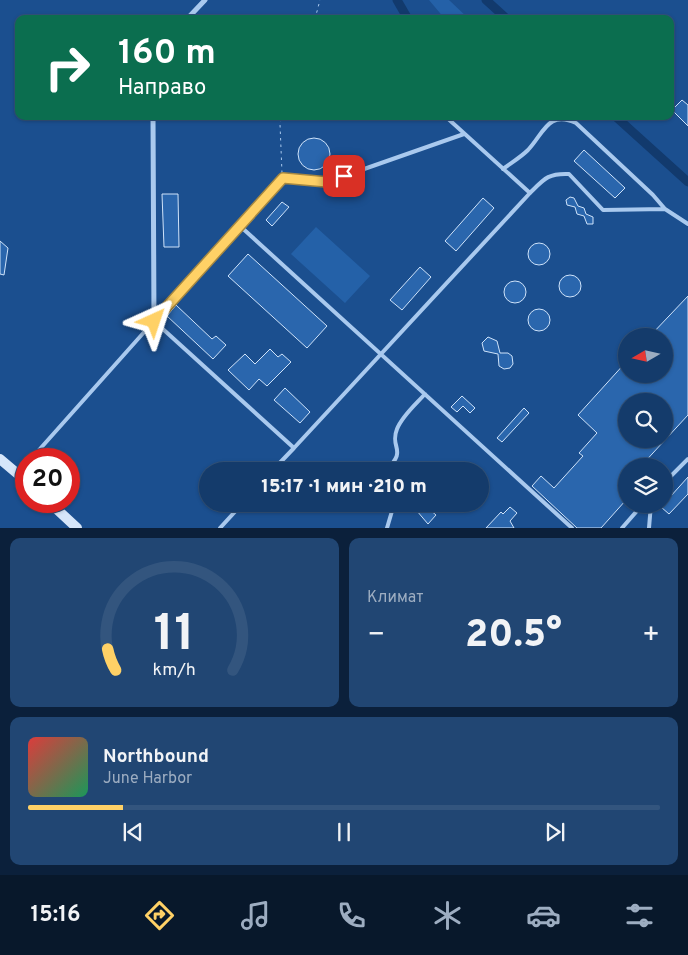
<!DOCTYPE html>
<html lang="ru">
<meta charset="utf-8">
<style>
body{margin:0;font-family:Overpass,sans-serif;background:#214673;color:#f1f3f6;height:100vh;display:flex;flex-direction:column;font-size:19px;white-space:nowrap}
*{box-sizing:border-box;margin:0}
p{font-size:16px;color:#9dadc1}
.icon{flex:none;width:28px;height:28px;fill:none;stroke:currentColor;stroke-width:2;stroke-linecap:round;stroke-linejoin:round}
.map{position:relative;height:528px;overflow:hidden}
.details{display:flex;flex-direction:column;gap:10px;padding:10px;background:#0b203b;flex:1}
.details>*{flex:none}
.hud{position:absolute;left:15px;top:15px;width:659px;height:105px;border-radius:10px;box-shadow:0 1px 4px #0004,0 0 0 1px #33557e;background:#0b6e4f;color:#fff;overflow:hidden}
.needle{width:32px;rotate:261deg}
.buttons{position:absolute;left:618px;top:328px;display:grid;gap:10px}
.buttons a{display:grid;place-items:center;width:55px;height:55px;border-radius:50%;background:#143b6b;box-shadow:0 1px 4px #0004,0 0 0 1px #33557e;font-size:25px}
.speed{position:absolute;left:15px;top:448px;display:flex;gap:10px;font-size:25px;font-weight:700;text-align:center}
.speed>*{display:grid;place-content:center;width:65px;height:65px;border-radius:50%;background:#143b6b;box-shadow:0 1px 4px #0004,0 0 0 1px #33557e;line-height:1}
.speed .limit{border:8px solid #d22;background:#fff;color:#111}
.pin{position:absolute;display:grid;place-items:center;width:42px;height:42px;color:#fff;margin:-21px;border-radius:10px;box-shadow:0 2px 8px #0006}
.me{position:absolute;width:55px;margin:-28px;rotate:42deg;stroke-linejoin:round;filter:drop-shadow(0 0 4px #0008)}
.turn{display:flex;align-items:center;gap:18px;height:105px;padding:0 20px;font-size:22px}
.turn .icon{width:65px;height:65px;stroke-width:2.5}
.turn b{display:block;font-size:35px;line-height:42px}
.big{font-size:38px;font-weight:800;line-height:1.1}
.details .tile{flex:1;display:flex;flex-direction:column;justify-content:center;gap:8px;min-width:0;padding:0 18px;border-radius:10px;background:#214673}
.details .dial{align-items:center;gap:0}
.dial svg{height:130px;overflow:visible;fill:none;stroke:#33557e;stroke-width:7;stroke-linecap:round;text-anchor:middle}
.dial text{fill:#f1f3f6;stroke:none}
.song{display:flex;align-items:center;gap:15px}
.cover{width:60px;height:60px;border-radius:8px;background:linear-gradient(135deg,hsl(0 70% 55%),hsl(150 70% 35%))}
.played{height:5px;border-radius:2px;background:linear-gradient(90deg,#ffd166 15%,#33557e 15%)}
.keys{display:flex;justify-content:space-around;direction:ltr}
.heat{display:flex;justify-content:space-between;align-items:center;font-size:28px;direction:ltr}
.details .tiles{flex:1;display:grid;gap:10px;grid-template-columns:1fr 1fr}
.tile:last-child{grid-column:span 2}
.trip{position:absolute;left:199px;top:462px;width:290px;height:50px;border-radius:25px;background:#143b6b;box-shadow:0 1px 4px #0004,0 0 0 1px #33557e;font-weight:800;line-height:50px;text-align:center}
.tab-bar{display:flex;height:80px;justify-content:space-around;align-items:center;background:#08182b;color:#9dadc1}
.tab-bar .icon{width:35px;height:35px}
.tab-bar .selected{color:#ffd166}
.tab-bar b{font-size:22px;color:#f1f3f6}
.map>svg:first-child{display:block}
.green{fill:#2461a8}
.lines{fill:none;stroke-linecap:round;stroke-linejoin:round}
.canal{stroke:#123a6d;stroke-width:9}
.building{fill:#2a66ad;stroke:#cfe3fa;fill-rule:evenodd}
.path{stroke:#a9c9ee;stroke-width:1;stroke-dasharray:2.5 4;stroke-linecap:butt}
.lane{stroke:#a9c9ee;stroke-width:4}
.street{stroke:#a9c9ee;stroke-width:5}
.secondary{stroke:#d6e6fa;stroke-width:10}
.route-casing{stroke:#a68842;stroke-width:12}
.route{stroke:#ffd166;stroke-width:9}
</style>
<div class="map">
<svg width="688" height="528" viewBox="0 0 688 528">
<rect width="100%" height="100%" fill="#1b4f8f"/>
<path class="green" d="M429 0H449L469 19H445Z
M316 227 370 276 345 303 291 254Z"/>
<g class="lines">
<path class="canal" d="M397 0 408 19
M486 0 507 19
M615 116 688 182"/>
</g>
<path class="building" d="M682 100 688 105V126L672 110Z
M298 154a16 16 0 1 1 32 0a16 16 0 1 1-32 0Z
M584 150 625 188 615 198 574 161Z
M162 194H178L179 247H164Z
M570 197 574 198 578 206 584 208 586 214 593 217V224H587L584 216 577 214 575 207 567 205 566 200Z
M483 198 494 208 456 251 445 241Z
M282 202 289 207 272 226 266 220Z
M0 241 8 248 4 275 0 274Z
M528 254a11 11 0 1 1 22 0a11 11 0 1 1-22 0Z
M248 254 327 326 307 348 228 276Z
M420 267 431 277 402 310 390 300Z
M559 286a11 11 0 1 1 22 0a11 11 0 1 1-22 0Z
M504 292a11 11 0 1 1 22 0a11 11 0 1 1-22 0Z
M688 296V415L641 466H626V483L619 491 626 497V500L601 528H577L532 486 541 476 554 488 583 456 579 453 597 433 578 415 626 362V374H664V336H650ZM626 401H664V439H626Z
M176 305 212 339 216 336 226 345 213 359 167 316Z
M528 320a11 11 0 1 1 22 0a11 11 0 1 1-22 0Z
M488 337 497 341 500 353H508L512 356 513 364 510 368 504 369 499 366 498 354 484 351 482 343Z
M270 349 278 357 282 354 291 362 267 386 259 379 249 390 228 370 245 354 255 364Z
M285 388 310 412 300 423 274 400Z
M462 396 475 408 470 413 463 406 457 412 451 407Z
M524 408 529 413 502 442 497 438Z
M688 477V494L669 514 661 507Z
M411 504H423L436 515 428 524Z
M510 507 517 513 510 521 514 528H486L501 512 503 514Z"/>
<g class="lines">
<path class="path" d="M315 19 320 0
M282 173 280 124 282 116"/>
<path class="lane" d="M503 169C511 163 521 157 528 150 544 133 548 110 576 123L653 195 665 209
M530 193C544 179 548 173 569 174L603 210 665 209 688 224
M240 226 572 528
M154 321 283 178 327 182 464 134
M294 448 530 193 445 116
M31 459 154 321 294 448 272 471
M385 471C409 449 389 449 397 429 402 416 416 404 425 394
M18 473 26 464
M664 483 688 459
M220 528 242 504
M387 528 392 511 390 504
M622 528 643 504
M649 528 651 504"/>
<path class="street" d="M187 19 205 0
M153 116 154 321"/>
<path class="secondary" d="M0 459 26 481
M48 501 77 528"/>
</g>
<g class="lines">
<g class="route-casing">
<path id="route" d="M154 321 283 178 327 182 344 176"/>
</g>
<use href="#route" class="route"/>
</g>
</svg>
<div class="buttons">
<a><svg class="needle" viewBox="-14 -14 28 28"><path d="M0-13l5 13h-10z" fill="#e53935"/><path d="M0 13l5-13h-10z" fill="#9dadc1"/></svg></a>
<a><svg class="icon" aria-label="search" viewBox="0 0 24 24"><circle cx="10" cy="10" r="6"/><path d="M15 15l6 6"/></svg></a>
<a><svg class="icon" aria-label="layers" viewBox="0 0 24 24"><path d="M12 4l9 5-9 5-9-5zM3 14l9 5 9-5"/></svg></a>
</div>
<div class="speed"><div class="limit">20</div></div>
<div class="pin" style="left:344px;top:176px;background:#d93025"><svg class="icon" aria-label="arrive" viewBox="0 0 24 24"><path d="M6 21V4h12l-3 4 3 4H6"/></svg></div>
<svg class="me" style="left:154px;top:321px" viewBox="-20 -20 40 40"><path d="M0-17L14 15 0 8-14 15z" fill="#ffd166" stroke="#fff" stroke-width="4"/></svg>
<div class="trip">15:17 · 1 мин · 210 m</div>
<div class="hud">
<div class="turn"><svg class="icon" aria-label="right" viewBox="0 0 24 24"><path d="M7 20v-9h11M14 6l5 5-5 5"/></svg><div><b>160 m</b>Направо</div></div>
</div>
</div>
<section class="details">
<div class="tiles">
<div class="tile dial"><svg viewBox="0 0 100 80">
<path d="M14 69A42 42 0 1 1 86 69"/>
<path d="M14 69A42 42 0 0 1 9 56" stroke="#ffd166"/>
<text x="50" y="56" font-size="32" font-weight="700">11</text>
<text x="50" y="72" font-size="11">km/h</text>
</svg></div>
<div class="tile"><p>Климат</p>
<div class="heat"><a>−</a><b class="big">20.5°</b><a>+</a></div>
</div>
<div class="tile">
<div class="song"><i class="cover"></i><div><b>Northbound</b><p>June Harbor</p></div></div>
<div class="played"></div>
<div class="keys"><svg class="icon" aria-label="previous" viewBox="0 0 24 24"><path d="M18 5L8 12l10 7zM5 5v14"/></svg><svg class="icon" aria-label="pause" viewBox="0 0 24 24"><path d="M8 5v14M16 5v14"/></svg><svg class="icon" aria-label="next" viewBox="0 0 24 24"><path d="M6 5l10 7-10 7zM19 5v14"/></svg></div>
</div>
</div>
</section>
<nav class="tab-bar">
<b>15:16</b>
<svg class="icon selected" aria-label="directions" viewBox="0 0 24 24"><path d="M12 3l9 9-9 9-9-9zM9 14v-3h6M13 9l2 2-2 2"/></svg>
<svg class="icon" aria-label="music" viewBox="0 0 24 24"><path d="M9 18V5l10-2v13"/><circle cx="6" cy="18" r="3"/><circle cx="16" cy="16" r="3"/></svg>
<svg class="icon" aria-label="phone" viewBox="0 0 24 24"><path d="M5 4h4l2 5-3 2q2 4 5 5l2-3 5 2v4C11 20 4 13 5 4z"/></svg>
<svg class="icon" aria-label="climate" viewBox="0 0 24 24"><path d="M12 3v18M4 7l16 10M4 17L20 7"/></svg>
<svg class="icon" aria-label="car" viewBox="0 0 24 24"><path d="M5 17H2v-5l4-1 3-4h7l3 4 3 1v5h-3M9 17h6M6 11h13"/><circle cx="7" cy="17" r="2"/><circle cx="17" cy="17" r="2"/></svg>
<svg class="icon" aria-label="filters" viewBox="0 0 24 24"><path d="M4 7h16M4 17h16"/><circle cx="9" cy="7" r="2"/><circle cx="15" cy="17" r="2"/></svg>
</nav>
